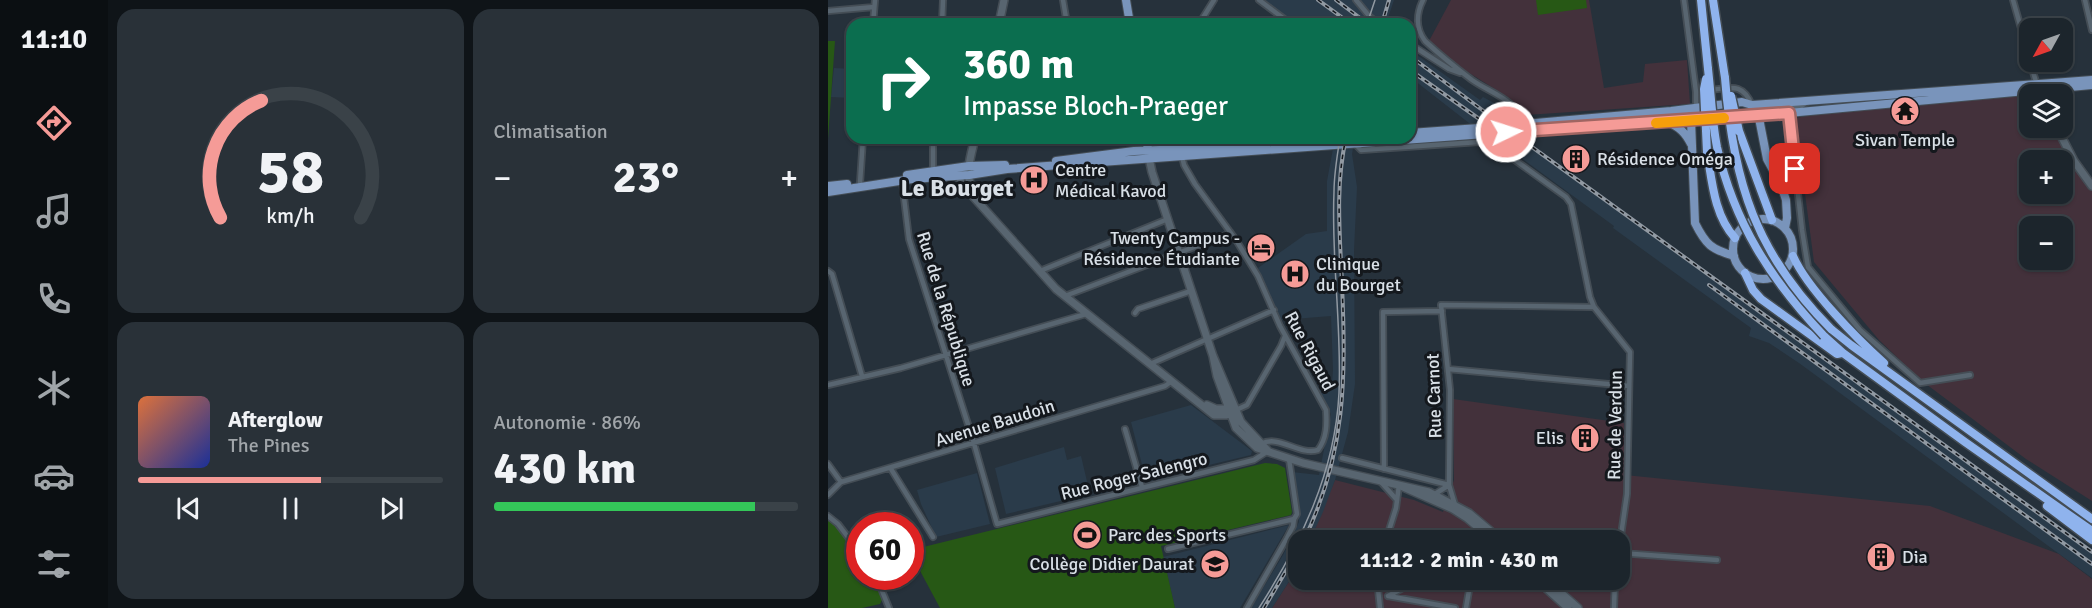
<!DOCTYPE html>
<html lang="fr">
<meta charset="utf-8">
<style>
body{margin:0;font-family:Signika,sans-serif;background:#293138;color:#f1f3f6;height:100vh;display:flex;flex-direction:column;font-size:22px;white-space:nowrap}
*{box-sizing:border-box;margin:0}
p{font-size:20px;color:#a0a5a9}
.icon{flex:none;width:33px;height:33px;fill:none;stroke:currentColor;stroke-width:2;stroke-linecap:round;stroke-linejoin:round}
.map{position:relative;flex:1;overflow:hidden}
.sheet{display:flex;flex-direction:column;gap:9px;padding:9px;background:#0f1418;width:720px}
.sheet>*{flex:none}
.top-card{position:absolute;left:18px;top:18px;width:570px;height:126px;border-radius:18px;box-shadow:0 2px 4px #0004,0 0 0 2px #3a4248;background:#0b6e4f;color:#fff;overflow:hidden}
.needle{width:39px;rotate:230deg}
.tools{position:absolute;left:1191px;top:18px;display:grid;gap:12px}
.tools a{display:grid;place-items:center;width:54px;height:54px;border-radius:12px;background:#1c252c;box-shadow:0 2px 4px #0004,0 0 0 2px #3a4248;font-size:30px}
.speed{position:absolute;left:18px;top:512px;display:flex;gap:12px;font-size:30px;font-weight:700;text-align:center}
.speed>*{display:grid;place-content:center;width:78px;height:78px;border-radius:50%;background:#1c252c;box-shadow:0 2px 4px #0004,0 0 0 2px #3a4248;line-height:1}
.speed .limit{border:9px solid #d22;background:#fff;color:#111}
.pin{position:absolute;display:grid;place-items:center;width:51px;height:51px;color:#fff;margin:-26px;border-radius:12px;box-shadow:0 3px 9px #0006}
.me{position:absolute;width:66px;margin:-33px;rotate:86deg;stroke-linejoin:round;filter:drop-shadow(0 0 4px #0008)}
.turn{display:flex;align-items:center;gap:21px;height:126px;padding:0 18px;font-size:27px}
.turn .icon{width:78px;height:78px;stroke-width:2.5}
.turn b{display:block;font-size:42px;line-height:51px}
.big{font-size:45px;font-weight:700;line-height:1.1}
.sheet .card{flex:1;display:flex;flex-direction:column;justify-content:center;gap:9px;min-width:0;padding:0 21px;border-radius:18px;background:#293138}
.sheet .dial{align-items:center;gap:0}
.dial svg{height:156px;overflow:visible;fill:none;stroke:#3a4248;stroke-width:7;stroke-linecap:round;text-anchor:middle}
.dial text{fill:#f1f3f6;stroke:none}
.song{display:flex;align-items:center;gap:18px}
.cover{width:72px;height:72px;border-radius:9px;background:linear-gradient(135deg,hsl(20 70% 55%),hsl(230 70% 35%))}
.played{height:6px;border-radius:3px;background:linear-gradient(90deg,#f59b97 60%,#3a4248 60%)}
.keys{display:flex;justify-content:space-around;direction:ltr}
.heat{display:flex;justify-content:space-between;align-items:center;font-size:33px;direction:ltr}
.charge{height:9px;border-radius:4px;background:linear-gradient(90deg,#34c759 86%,#3a4248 0)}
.sheet .tiles{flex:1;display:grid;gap:9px;grid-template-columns:repeat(2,1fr)}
.trip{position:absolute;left:460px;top:530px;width:342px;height:60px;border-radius:18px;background:#1c252c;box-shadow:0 2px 4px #0004,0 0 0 2px #3a4248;font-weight:700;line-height:60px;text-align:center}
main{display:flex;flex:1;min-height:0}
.menu{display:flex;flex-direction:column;width:108px;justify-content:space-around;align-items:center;background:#0b0f12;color:#a0a5a9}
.menu .icon{width:42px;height:42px}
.menu .on{color:#f59b97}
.menu b{font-size:27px;color:#f1f3f6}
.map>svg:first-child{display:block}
.industrial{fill:#43313b;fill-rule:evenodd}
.built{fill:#2a3b4a}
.green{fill:#275815}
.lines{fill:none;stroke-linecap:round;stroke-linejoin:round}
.street-casing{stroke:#444d55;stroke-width:8}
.secondary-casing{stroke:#444d55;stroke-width:10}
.primary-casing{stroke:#444d55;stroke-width:10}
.highway-casing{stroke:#444d55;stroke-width:11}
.street{stroke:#586570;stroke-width:4.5}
.secondary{stroke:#586570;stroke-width:7}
.primary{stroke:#7994bb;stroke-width:8}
.highway{stroke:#8fb3ed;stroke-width:8}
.tram{stroke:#9199a2;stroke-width:1.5}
.rail-casing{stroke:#9199a2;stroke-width:4}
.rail{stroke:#14181d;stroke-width:1.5;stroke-dasharray:4.5;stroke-linecap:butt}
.primary-bridge-casing{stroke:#444d55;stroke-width:10;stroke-linecap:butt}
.highway-bridge-casing{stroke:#444d55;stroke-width:11;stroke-linecap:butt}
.primary-bridge{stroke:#7994bb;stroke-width:8}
.highway-bridge{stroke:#8fb3ed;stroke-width:8}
.route-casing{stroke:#9f6562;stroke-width:15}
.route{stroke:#f59b97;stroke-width:10}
.slow{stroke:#f59e0b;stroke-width:10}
.labels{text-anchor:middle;stroke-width:6;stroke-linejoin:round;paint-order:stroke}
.poi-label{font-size:18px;fill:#d9e0e7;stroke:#14181d;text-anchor:start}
.street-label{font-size:18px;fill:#d9e0e7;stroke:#14181d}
.district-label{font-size:24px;font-weight:bold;fill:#d9e0e7;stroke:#14181d}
</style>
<main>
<nav class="menu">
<b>11:10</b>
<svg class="icon on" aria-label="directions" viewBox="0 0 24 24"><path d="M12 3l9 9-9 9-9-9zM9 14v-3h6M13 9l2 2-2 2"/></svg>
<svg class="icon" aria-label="music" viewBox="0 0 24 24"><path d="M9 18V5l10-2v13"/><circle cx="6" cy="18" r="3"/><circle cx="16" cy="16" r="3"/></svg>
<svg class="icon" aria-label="phone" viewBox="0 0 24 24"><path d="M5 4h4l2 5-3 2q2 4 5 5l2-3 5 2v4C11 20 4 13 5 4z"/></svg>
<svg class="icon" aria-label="climate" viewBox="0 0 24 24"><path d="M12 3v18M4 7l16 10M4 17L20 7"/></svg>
<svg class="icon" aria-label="car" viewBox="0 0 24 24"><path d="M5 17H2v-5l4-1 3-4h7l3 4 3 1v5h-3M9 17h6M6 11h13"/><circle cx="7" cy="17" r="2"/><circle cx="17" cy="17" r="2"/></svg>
<svg class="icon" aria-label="filters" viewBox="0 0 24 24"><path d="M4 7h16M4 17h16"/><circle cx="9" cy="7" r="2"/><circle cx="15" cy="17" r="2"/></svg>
</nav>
<section class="sheet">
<div class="tiles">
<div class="card dial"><svg viewBox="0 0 100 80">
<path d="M14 69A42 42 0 1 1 86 69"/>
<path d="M14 69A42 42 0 0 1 35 9" stroke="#f59b97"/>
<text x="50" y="56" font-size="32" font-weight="700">58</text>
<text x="50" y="72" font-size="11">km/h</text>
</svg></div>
<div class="card"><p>Climatisation</p>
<div class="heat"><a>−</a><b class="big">23°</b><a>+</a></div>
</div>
<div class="card">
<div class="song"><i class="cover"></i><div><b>Afterglow</b><p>The Pines</p></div></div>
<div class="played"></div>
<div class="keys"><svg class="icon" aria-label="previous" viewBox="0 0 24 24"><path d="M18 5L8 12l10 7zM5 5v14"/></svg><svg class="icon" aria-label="pause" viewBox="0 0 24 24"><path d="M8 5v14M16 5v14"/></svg><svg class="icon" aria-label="next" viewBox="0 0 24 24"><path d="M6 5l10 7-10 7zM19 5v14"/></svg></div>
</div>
<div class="card"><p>Autonomie · 86%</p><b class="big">430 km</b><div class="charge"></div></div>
</div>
</section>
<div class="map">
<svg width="1264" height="608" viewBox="0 0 1264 608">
<rect width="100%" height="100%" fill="#26313b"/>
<path class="industrial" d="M623 0H761L776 88 815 82 817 64 859 60 862 104 698 115 678 96 630 66 601 41Z
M1213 92 1214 94H1202V128H1228L1238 154 1264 188V501L1198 459 1094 381 1051 340 986 262 967 118 1028 108H1057ZM1202 160H1234V194H1202ZM1202 226H1234V260H1202Z
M625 399 796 423 797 475 1102 506 1231 554 1264 579V608H444L471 566V579H792V540H482L507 480 586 500 615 512 626 480Z"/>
<path class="built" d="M435 0H566L558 24H468Z
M582 50 652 100 655 97 683 112V119L671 121 1264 549V578L971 363 941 343 921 336 923 328 785 228 786 226 685 152 641 123 582 77Z
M6 68 24 69V98L3 97Z
M507 138H527L524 154 529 187 526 250 527 384 520 432 507 480 495 512 482 540H471V566L444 608H423L455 555 471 522 464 472 491 475 503 414 491 391 504 384 505 370 503 316 453 320 430 268 478 234 499 231V181Z
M363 405 424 451 423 455 318 480 303 422Z
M236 447 239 460 253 456 262 494 178 514 167 468Z
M149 473 162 524 108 537 93 504 89 490Z
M461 525 412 608H347L335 557Z"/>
<path class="green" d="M708 0H758L759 8 710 15Z
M0 41H7L0 139Z
M437 463 449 464 457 468 464 512 463 515 333 546 347 608H112L83 554V550Z
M0 520 9 527 31 557 32 576H45L55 598 52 604 34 608H0Z"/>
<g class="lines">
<g class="street-casing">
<path id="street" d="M235 0 239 24
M431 0 463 24
M528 0 542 17 551 24
M595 0C588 14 588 29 597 41 612 55 628 68 644 80 664 94 688 99 696 125
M856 0 868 92V108
M1185 0 1202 60
M1257 0 1264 30
M0 11 46 7
M45 24 47 0
M114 24 115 0
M371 24 386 0
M582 44 621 69 632 73
M1202 62 1209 85
M882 90C903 88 914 82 924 105
M978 103 972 107H964L961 113 974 230 980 267 1032 330 1092 383 1142 375
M528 145 533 150 651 142 673 150 738 197 743 204 762 297 766 307 802 352 799 494 792 542
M354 156 356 165 367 184 408 240 430 276 452 326 498 410C499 424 499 438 490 450 471 456 451 434 433 444
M105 170V138
M74 181 81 239 145 440 169 524 426 460 440 451
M32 183 35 138
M0 271 4 274 34 376
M212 271 340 219
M237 296 403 233
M307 313 310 309 363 291
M322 364 446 310
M620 369 801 386
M0 385 73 368 258 314
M408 410 419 405 453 346 457 336
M297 429 314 487
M514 458 621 485
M0 464 13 482
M63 469 105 537
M556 469 555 312 614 311
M553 482 569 500
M607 494 621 485
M0 495 13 482 337 386 344 381
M627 505 621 485 622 390 613 305 766 307
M0 516 10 524 32 553
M558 540 568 508 571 485
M651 540 653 530
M340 549 466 519 469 514 461 459
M792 553 889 560
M48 576 61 608
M549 579 552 608
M560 596 627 608
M560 596 592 579
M419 608 459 538 465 526 466 519
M638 608 643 579
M786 608 787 579"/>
</g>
<g class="secondary-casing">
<path id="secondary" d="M171 24 176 0
M1229 128 1246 161 1264 186
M320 153 324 172 385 356 413 422 440 451
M135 172 131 175 133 183 228 289 386 415H398L408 410
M145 191C136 175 143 155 147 138
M385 356 389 376 408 428 429 448 475 463 601 492 641 513 673 540
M379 405 388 409H397L401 412
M575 487 625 509 639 518 665 540
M708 579 740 608
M717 579 750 608"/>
</g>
<g class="primary-casing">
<path id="primary" d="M298 0 302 24
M882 112 867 114 863 120 867 223C878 245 883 249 906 256
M930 113 939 159 953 185 958 200 959 218 957 228
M840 122C852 128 857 132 863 144
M696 124 843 111 914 102 924 105 1264 80
M698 130 949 114 1264 85
M582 133 651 128
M318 138 320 150
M228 161 306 151 383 148 490 138
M79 175 141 166 177 165
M0 186 19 184
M0 192 84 179 141 175 179 169 657 134
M905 249a30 30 0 1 1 60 0a30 30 0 1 1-60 0Z"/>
</g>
<g class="highway-casing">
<path id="highway" d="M873 0 880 69
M885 0 897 78
M911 131 944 220
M879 152C884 181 886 215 907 238
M965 256C979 288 1029 339 1056 363
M917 273 925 290 933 299 1009 354 1014 353
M1003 329 1023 345 1264 519
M996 336 1015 353 1137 442 1264 531
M1219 506 1264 540"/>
</g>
<use href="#street" class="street"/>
<use href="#secondary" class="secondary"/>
<use href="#primary" class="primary"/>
<use href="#highway" class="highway"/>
<path class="tram" d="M539 24 547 0
M431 608C473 542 507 473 511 393 514 326 503 259 506 192 506 174 509 156 512 138"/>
<g class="rail-casing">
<path id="rail" d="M490 0 523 24
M508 0 540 24
M554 24 561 0
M582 56 693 139 1264 552
M582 70 657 123
M881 285 1264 564
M476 540C518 453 518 379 514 284 512 236 507 186 518 138
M436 608 471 549"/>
</g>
<use href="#rail" class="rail"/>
<g class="primary-bridge-casing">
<path id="primary-bridge" d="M651 128 696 124
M657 134 698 130"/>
</g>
<g class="highway-bridge-casing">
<path id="highway-bridge" d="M880 69C883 95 884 122 889 147 906 223 943 280 996 336
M897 78C905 182 928 254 1003 329
M878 79 876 89 879 152
M903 96 911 131"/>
</g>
<use href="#primary-bridge" class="primary-bridge"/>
<use href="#highway-bridge" class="highway-bridge"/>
</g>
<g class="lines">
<g class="route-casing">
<path id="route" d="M678 132 961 113 967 169"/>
</g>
<use href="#route" class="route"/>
<path class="slow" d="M828 123 896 118"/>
</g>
<defs>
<g id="temple-disc" transform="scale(1.5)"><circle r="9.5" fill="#f59b97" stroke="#14181d"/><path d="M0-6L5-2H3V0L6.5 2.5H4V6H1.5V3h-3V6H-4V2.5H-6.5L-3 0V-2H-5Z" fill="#111"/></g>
<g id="building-disc" transform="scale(1.5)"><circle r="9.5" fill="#f59b97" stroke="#14181d"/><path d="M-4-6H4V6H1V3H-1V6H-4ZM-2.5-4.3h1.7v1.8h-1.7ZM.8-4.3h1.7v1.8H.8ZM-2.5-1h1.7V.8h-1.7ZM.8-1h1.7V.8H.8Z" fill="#111"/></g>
<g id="hospital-disc" transform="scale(1.5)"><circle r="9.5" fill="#f59b97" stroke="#14181d"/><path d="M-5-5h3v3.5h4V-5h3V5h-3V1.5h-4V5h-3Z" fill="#111"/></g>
<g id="hotel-disc" transform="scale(1.5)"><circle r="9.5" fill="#f59b97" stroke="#14181d"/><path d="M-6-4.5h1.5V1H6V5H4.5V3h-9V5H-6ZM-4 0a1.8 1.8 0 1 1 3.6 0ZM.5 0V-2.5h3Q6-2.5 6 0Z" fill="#111"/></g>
<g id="stadium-disc" transform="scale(1.5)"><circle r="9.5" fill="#f59b97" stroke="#14181d"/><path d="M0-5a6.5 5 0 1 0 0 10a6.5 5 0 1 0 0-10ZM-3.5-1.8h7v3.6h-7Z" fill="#111"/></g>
<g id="school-disc" transform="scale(1.5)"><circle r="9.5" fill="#f59b97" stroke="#14181d"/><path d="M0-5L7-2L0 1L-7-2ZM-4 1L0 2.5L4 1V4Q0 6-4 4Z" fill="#111"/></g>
</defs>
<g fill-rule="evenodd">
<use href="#temple-disc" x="1077" y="111"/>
<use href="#building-disc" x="748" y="159"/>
<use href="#hospital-disc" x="206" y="180"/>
<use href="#hotel-disc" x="433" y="248"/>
<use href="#hospital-disc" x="467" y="274"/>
<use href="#building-disc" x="757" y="438"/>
<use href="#stadium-disc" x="259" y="535"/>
<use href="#building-disc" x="1053" y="557"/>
<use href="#school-disc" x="387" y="564"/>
</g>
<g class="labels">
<g class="poi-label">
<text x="1077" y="146" text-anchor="middle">Sivan Temple</text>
<text x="769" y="165">Résidence Oméga</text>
<text x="227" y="176">Centre<tspan x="227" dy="21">Médical Kavod</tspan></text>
<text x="412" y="244" text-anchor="end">Twenty Campus -<tspan x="412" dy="21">Résidence Étudiante</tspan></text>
<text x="488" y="270">Clinique<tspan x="488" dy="21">du Bourget</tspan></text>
<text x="736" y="444" text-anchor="end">Elis</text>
<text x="280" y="541">Parc des Sports</text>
<text x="1074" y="563">Dia</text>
<text x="366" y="570" text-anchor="end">Collège Didier Daurat</text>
</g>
<g class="street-label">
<text transform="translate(118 309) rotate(73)" y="6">Rue de la République</text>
<text transform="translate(482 351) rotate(62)" y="6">Rue Rigaud</text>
<text transform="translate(606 396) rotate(-92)" y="6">Rue Carnot</text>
<text transform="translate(167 423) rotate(-17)" y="6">Avenue Baudoin</text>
<text transform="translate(787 425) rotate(-89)" y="6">Rue de Verdun</text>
<text transform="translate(306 476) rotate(-14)" y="6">Rue Roger Salengro</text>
</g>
<g class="district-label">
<text x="129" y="196">Le Bourget</text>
</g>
</g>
</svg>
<div class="tools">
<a><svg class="needle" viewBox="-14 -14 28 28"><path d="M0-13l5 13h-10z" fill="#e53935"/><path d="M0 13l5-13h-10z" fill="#a0a5a9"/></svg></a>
<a><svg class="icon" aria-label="layers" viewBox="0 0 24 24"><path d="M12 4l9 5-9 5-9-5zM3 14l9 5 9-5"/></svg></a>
<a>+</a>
<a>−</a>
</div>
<div class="speed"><div class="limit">60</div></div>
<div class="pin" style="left:967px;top:169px;background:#d93025"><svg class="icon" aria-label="arrive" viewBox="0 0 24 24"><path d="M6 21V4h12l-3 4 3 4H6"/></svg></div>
<svg class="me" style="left:678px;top:132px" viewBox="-20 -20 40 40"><circle r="17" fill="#f59b97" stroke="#fff" stroke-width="3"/><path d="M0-11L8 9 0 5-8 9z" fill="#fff"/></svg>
<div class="trip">11:12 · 2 min · 430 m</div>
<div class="top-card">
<div class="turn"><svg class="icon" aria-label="right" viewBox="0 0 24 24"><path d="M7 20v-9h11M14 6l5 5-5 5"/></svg><div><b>360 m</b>Impasse Bloch-Praeger</div></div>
</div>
</div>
</main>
